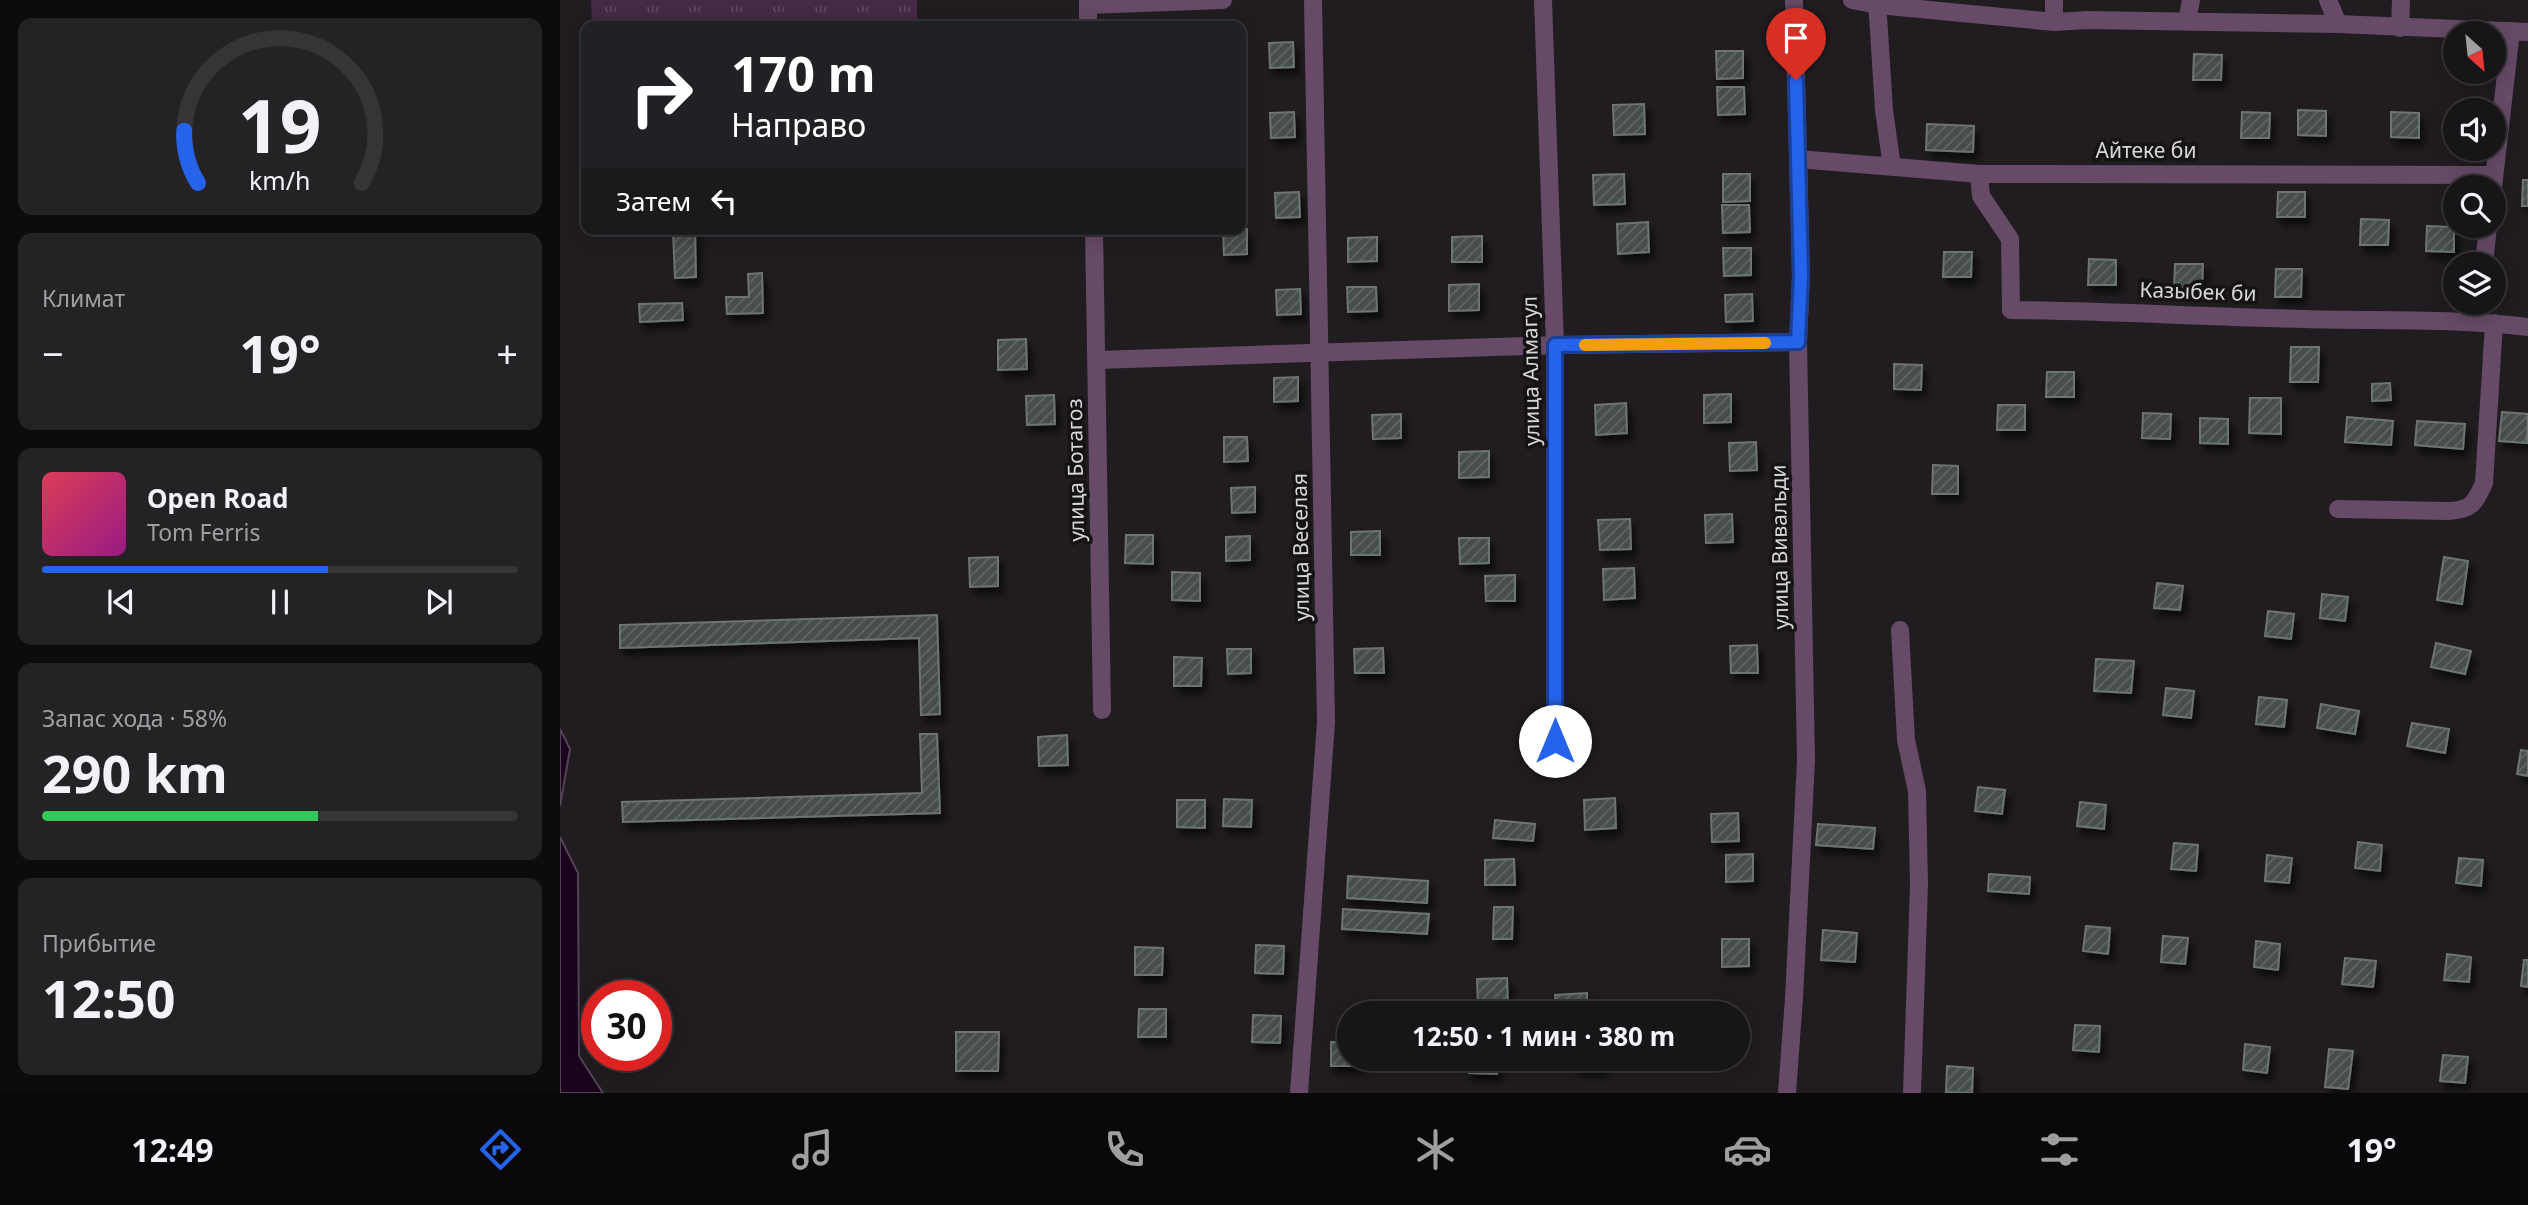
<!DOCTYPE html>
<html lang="ru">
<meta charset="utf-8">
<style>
body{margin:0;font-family:"Noto Sans",sans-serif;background:#252225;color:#f1f3f6;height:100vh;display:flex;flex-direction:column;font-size:26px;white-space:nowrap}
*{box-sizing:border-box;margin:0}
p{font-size:23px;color:#9f9fa2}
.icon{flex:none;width:38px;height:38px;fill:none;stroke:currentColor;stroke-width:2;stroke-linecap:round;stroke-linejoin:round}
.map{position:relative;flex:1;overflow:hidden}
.side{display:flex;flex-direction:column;gap:18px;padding:18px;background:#0d0c0d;width:560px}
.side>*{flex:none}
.guide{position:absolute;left:21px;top:21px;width:665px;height:214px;border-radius:14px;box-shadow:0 4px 18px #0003,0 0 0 2px #363437;background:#202124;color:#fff;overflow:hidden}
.needle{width:46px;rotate:153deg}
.buttons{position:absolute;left:1883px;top:21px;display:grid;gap:14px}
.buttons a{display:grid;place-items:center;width:63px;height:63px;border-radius:50%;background:#181518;box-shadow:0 4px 18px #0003,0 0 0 2px #363437;font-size:35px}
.speed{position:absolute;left:21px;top:980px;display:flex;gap:14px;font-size:35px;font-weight:700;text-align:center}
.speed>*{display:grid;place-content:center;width:91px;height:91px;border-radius:50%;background:#181518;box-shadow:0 4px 18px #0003,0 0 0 2px #363437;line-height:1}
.speed .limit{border:10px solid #d22;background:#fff;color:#111}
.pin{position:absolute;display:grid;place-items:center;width:60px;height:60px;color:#fff;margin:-72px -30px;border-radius:50% 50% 50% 0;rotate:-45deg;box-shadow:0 0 7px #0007}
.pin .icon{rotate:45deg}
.me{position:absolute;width:77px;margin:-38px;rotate:0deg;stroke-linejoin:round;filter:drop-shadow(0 0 5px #0008)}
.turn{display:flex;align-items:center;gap:24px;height:147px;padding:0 35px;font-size:32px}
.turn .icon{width:91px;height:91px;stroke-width:2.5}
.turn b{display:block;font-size:49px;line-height:60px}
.then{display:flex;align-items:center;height:66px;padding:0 35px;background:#0003;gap:14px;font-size:26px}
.big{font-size:52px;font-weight:700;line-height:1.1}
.side .card{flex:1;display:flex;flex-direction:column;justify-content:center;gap:10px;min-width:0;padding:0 24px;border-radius:14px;background:#252225}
.side .dial{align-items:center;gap:0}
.dial svg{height:182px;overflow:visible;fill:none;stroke:#363437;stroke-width:7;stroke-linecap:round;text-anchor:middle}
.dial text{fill:#f1f3f6;stroke:none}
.song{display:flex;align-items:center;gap:21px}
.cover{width:84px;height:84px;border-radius:10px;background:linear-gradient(135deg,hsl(350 70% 55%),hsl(310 70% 35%))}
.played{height:7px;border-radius:4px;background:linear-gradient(90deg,#2563eb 60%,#363437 60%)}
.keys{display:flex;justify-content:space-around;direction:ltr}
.heat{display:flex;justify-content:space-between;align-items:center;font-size:38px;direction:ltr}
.charge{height:10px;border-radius:5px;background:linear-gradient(90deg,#34c759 58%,#363437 0)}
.trip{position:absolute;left:777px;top:1001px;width:413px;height:70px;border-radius:35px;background:#181518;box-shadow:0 4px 18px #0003,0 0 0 2px #363437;font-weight:700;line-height:70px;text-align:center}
.menu{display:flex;height:112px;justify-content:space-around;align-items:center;background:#0a080a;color:#9f9fa2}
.menu .icon{width:49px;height:49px}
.menu .active{color:#2563eb}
.menu b{font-size:32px;color:#f1f3f6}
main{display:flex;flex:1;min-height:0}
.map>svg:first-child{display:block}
.park{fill:url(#park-tufts)}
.water{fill:#1b021d;stroke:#544255;stroke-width:2}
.building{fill:url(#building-hatch);stroke:#6d7470;stroke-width:2;filter:url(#shadow)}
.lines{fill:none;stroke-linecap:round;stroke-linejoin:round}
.street{stroke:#664a67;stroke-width:18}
.route-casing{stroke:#184099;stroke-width:18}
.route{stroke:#2563eb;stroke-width:12}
.slow{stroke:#f59e0b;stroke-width:12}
.labels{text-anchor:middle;stroke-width:7;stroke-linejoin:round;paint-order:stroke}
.street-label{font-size:21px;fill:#d9d6d9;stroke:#161316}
</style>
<main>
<section class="side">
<div class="card dial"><svg viewBox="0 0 100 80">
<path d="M14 69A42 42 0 1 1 86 69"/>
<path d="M14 69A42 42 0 0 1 8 46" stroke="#2563eb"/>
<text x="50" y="56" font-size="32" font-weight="700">19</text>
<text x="50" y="72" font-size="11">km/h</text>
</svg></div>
<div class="card"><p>Климат</p>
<div class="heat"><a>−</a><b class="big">19°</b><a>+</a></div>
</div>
<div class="card">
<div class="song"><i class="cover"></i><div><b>Open Road</b><p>Tom Ferris</p></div></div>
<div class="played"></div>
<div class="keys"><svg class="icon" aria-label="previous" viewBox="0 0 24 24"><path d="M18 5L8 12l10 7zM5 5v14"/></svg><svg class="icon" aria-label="pause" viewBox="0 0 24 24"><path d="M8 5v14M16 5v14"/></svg><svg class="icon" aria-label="next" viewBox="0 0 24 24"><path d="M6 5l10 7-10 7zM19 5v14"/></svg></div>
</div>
<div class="card"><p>Запас хода · 58%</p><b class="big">290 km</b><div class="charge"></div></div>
<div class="card"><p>Прибытие</p><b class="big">12:50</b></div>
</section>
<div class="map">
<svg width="1968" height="1093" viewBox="0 0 1968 1093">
<defs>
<pattern id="park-tufts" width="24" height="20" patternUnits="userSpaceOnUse" patternTransform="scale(1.75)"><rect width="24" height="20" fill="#452946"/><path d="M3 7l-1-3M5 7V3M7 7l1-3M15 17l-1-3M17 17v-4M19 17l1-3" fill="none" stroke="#5f4760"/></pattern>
<pattern id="building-hatch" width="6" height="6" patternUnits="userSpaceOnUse" patternTransform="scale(1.75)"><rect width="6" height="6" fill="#474d4a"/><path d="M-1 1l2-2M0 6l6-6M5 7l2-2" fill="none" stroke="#616664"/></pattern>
<filter id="shadow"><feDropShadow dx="4.5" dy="7" stdDeviation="3.5" flood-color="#0009"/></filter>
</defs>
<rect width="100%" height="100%" fill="#201c20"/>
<path class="park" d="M31 0H357V26H32Z"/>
<path class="water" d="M0 729 10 749 0 806Z
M0 837 18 873 19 1056 43 1093H0Z"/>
<path class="building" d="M733 42 734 67 710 68 709 43Z
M1156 51H1183V78L1157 79Z
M1634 54 1662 55 1661 80H1633Z
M1157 87H1184L1185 114 1158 115Z
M1084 104 1085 134 1054 135 1053 105Z
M1738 110 1766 111V136L1738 135Z
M734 112 735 137 711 138 710 113Z
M1682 112 1710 113 1709 138H1681Z
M1831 112 1859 113V138L1831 137Z
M1367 124 1414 126 1413 152 1366 150Z
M1064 174 1065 204 1034 205 1033 175Z
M1163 174H1190V201L1163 202Z
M1963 180H1968V206H1962Z
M739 192 740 217 716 218 715 193Z
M1718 192H1745V217H1717Z
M1162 205H1189L1190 232 1163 233Z
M1801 219 1829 220 1828 245H1800Z
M1088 222 1089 252 1058 254 1057 224Z
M1867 226 1894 227V252L1866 251Z
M687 229V254L664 255 663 230Z
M135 230 136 277 115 278 113 231Z
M922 236V262H892V237Z
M817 237V261L788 262V238Z
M1163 248H1191V275L1164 276Z
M1384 252H1412L1411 277H1383Z
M1529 259 1556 260V285H1528Z
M1615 264H1643L1642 289H1614Z
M1716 269H1742L1741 297H1715Z
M202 273 203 313 167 314 166 297H189L188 274Z
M919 284V310L889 311V285Z
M787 287H816L817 311 788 312Z
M740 289 741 314 717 315 716 290Z
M1192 294 1193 321 1166 322 1165 295Z
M122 303 123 320 80 322 79 304Z
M466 339 467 369 438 370V340Z
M1731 347H1759L1758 382H1730Z
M1334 364 1362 365 1361 390 1334 389Z
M1487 372H1514V397H1486Z
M738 377V401L714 402V378Z
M1830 383 1831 400 1812 401V384Z
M1171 394V422L1144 423V395Z
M494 395 495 424 467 425 466 396Z
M1690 398H1721V434L1689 433Z
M1066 403 1067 433 1036 435 1035 405Z
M1438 405H1465V430H1437Z
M1942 412 1968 414 1967 443 1939 441Z
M1583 413 1611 414 1610 439 1582 438Z
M841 414V438L813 439 812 415Z
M1787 417 1833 421 1831 445 1785 442Z
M1640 418 1668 419V444L1640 443Z
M1857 421 1905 424 1903 449 1855 445Z
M664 437H687L688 461 664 462Z
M1196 442 1197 470 1170 471 1169 443Z
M929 451V477L899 478V452Z
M1373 465 1398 466V494H1372Z
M695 487V512L672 513 671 488Z
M1172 514 1173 542 1146 543 1145 515Z
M1070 519 1071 549 1040 550 1038 520Z
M820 531V555H791V532Z
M566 535H593V564L565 563Z
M690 536V560L666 561V537Z
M899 538H929V563L900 564Z
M438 557V586L410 587 409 558Z
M1884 557 1908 561 1902 604 1877 600Z
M1074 568 1075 598 1044 600 1043 569Z
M612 572 640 573V601L612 600Z
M955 575V601H926L925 576Z
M1597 583 1623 586 1620 610 1594 608Z
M1762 594 1788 597 1785 621 1760 618Z
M1708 611 1734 614 1731 639 1705 636Z
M377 615 380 714 361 715 359 638 60 648V625Z
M1876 643 1911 651 1905 674 1871 667Z
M1197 645 1198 673H1171L1170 646Z
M823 648 824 673H795L794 649Z
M667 649H691V673L668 674Z
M614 657 642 658 641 686H614Z
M1536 659 1574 661 1571 693 1534 691Z
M1606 688 1634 691 1631 718 1603 715Z
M1699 697 1727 700 1724 727 1696 724Z
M1761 704 1799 711 1795 734 1757 728Z
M1852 723 1889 729 1885 753 1847 746Z
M360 734H377L380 813 63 822 62 802 362 793Z
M507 735 508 765 479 766 478 737Z
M1961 750 1968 751V776L1957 774Z
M1418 787 1445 790 1442 814 1415 811Z
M1055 798 1056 828 1025 830 1024 800Z
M664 799 692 800 691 827 663 826Z
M617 800H645V828L617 827Z
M1520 802 1546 805 1544 829 1517 826Z
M1178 813 1179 841 1152 842 1151 814Z
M935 820 975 824 973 841 933 838Z
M1258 824 1315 828 1313 849 1256 845Z
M1798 842 1822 845 1820 871 1795 868Z
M1614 843 1638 845 1636 871 1611 869Z
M1193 854V881L1166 882V855Z
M1707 855 1732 858 1729 883 1705 881Z
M1899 858 1923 860 1921 886 1896 883Z
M954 859 955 885H925V860Z
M1429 874 1470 877 1469 894 1428 891Z
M788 876 868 881 867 903 787 898Z
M934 907H953L952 939H933Z
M783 909 869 914 867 934 782 929Z
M1526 926 1550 928 1548 954 1523 951Z
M1263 930 1297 933 1295 962 1261 960Z
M1603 936 1628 938 1625 964 1601 962Z
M1162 939H1189V966L1162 967Z
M1696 941 1720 944 1718 970 1694 967Z
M696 945 724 946 723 974 695 973Z
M575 947 603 948 602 975H575Z
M1887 954 1911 957 1909 982 1884 980Z
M1785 958 1816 961 1813 987 1782 984Z
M1964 960H1968V987L1961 986Z
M947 978 948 1004 918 1005 917 979Z
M1027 993V1013H996L995 995Z
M579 1009H606V1037H578Z
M693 1015 721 1016 720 1043 692 1042Z
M1515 1025 1540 1026 1539 1052 1513 1050Z
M396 1032H439L438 1071H396Z
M771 1042H789V1059H800V1066H771Z
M1685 1044 1710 1047 1707 1073 1683 1070Z
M1769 1049 1793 1051 1788 1089 1765 1087Z
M1883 1055 1908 1057 1905 1083 1880 1081Z
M909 1059H937V1074L909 1073Z
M1015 1059H1043L1042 1070 1014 1067Z
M1387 1066 1413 1068 1412 1093 1386 1092Z"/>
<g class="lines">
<path class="street" d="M528 0V26
M983 0 995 345V741
M1292 0 1318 5 1494 22 1528 20 1778 24 1968 32
M1317 0 1324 110 1332 167
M1768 0 1778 24
M528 5 663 0
M1627 21 1631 0
M1494 22V0
M1840 28 1841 0
M1238 159 1419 174 1934 175
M1419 174 1421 196 1450 239 1451 310C1549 311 1646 317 1744 319 1819 321 1894 318 1968 327
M1933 187 1951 31
M534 229 542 710
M1924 264 1928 226
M1917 321 1919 303
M537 360 995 345 1238 342
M1778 509 1888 511C1911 510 1915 504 1924 483L1934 323
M1340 630 1346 740 1357 791 1359 885 1352 1093
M739 1093 766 722 753 0
M1227 1093 1234 998 1246 760 1238 342 1241 275 1234 0"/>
</g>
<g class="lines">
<g class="route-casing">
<path id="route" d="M995 741V345L1238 342 1241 275 1236 80"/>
</g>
<use href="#route" class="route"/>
<path class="slow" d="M1025 345 1205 343"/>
</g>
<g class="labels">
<g class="street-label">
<text x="1586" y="158">Айтеке би</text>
<text transform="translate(1638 292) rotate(2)" y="7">Казыбек би</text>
<text transform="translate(971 371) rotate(-91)" y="7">улица Алмагул</text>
<text transform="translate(516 470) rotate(-91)" y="7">улица Ботагоз</text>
<text transform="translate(741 547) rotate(-91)" y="7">улица Веселая</text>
<text transform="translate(1220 547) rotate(-91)" y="7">улица Вивальди</text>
</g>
</g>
</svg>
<div class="buttons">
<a><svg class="needle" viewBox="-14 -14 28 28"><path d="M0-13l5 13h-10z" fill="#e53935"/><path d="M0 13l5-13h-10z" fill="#9f9fa2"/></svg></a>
<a><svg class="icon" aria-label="sound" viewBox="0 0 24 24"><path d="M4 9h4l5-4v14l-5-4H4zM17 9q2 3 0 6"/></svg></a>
<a><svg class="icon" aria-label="search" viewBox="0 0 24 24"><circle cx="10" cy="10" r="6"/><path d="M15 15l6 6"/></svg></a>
<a><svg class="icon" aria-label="layers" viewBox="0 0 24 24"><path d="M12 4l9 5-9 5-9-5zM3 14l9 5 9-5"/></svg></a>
</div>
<div class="speed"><div class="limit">30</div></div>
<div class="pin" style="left:1236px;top:80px;background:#d93025"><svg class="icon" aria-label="arrive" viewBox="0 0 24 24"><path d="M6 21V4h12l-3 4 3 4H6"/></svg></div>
<svg class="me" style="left:995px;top:741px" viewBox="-20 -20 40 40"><circle r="19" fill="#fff"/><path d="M0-13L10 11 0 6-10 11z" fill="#2563eb"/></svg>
<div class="trip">12:50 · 1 мин · 380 m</div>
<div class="guide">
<div class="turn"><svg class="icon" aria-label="right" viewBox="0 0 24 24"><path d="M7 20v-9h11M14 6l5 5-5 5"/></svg><div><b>170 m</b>Направо</div></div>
<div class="then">Затем<svg class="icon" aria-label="left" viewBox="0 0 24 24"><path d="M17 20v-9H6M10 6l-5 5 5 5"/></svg></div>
</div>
</div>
</main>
<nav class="menu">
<b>12:49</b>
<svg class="icon active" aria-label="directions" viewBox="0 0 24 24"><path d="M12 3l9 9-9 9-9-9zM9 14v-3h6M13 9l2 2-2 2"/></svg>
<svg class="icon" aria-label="music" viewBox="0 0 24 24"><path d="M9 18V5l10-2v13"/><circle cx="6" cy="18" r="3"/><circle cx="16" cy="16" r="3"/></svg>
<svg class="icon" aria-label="phone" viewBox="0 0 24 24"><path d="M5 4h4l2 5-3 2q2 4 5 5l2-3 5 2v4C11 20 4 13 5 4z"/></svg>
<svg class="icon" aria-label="climate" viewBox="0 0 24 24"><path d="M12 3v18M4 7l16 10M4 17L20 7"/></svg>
<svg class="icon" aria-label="car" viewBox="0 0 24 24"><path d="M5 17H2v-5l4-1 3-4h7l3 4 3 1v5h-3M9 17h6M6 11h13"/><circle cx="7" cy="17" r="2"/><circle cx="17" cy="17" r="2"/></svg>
<svg class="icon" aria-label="filters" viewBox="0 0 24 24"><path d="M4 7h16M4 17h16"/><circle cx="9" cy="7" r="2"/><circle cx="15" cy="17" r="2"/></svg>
<b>19°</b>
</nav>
